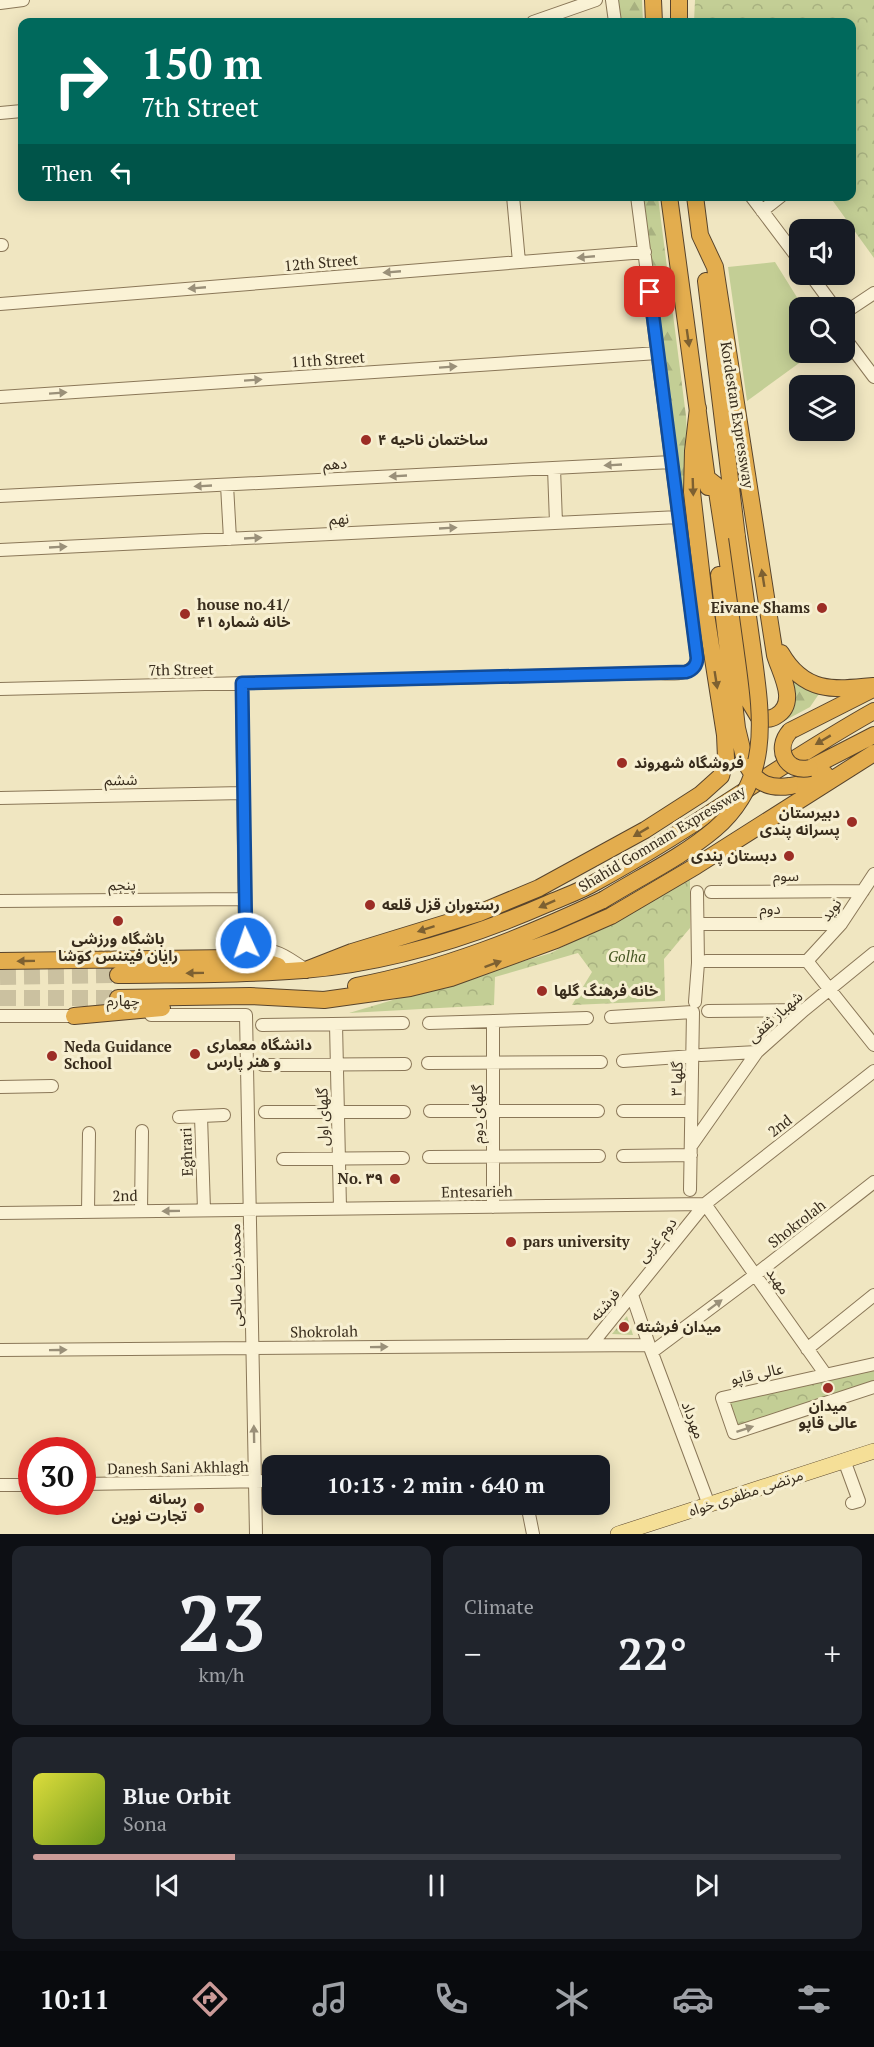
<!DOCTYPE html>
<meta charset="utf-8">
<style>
body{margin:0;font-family:"PT Serif","Noto Sans Arabic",serif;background:#20242c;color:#f1f3f6;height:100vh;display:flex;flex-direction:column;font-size:22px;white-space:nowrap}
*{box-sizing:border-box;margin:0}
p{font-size:20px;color:#9ea1a6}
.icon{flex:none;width:33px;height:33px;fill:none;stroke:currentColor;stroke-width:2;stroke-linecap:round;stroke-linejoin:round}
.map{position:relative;height:1534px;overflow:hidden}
.panel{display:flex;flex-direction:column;gap:12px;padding:12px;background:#0d0f14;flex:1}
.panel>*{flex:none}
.hud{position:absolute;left:18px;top:18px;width:838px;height:183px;border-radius:12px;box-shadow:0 3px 15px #0003;background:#00695c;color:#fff;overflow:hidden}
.buttons{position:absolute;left:789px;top:219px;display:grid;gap:12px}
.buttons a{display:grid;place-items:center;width:66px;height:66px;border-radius:12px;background:#171b24;box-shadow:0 3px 15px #0003;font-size:30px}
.speed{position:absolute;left:18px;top:1437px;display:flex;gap:12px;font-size:30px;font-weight:700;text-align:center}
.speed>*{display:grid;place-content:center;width:78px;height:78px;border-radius:50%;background:#171b24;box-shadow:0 3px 15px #0003;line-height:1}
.speed .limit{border:9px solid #d22;background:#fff;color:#111}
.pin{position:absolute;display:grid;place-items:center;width:51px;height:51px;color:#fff;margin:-26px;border-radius:12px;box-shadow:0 3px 9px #0006}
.me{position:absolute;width:66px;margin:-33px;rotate:357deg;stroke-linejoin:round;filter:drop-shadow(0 0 4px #0008)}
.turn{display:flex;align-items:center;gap:21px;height:126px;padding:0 24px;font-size:27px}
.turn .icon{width:78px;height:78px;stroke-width:2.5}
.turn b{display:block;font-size:42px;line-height:51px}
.then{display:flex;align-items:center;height:57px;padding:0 24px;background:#0003;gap:12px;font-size:22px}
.big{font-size:45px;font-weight:700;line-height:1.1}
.panel .tile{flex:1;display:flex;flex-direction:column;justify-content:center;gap:9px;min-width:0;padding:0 21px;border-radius:12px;background:#20242c}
.panel .dial{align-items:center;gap:0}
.dial b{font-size:78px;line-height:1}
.song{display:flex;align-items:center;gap:18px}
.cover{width:72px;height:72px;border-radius:9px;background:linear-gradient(135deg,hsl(60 70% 55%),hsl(80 70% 35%))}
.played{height:6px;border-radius:3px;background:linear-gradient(90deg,#cb9a98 25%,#363941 25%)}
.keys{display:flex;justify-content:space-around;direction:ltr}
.heat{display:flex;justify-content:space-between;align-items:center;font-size:33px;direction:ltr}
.panel .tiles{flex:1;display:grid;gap:12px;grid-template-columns:1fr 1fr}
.tile:last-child{grid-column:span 2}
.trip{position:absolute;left:262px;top:1455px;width:348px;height:60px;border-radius:12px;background:#171b24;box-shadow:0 3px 15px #0003;font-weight:700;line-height:60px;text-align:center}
.menu{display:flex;height:96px;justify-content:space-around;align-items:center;background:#090b0e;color:#9ea1a6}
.menu .icon{width:42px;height:42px}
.menu .selected{color:#cb9a98}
.menu b{font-size:27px;color:#f1f3f6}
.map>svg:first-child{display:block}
.grass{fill:url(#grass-tufts)}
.forest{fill:url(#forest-firs)}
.park{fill:url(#park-crowns)}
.pitch{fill:#c3ce95}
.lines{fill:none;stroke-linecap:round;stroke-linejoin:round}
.highway-tunnel{stroke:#cbc1a0;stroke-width:16;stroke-dasharray:16 8;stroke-linecap:butt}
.minor-casing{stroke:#8a7758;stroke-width:14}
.major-casing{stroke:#58442c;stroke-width:16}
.highway-casing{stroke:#58442c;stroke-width:18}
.minor{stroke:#faf2d5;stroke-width:12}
.major{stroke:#f5df97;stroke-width:15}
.highway{stroke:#e3ad4e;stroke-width:16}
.highway-bridge-casing{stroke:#58442c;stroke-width:18;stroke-linecap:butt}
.highway-bridge{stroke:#e3ad4e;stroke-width:16}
.oneway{fill:#9a9079}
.oneway2{fill:#7d6031}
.route-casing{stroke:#114b97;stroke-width:15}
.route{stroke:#1a73e8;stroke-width:10}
.poi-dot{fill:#9c2d25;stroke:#f7efd1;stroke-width:2}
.labels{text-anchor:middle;stroke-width:6;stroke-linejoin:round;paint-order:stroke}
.street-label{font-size:15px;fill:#392d1d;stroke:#f7efd1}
.poi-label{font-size:15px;font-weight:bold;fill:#392d1d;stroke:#f7efd1;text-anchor:start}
.park-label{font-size:15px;font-style:italic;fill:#465723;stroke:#f7efd1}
</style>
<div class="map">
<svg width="874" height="1534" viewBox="0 0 874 1534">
<defs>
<pattern id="grass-tufts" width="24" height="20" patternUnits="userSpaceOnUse" patternTransform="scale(1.5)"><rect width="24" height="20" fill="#c3ce95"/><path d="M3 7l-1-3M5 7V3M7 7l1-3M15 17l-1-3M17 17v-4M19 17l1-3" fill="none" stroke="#a8b180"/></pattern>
<pattern id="forest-firs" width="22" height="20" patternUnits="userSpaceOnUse" patternTransform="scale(1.5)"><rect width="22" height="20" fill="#c3ce95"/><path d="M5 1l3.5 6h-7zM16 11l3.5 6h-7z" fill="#a8b180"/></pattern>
<pattern id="park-crowns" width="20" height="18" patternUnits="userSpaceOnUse" patternTransform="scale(1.5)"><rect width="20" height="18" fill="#c3ce95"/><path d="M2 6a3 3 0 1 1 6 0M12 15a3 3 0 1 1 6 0" fill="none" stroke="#a8b180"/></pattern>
</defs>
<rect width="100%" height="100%" fill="#f0e6c1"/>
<path class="grass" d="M627 1316 633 1335 612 1334Z"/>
<path class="forest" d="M617 0H642L643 22H620Z
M643 197H658L686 416 688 455 684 466 687 515 682 521Z
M785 672 821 691 810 707 784 721C801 707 791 689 785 672Z"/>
<path class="park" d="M695 0H874V258L830 197 852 196V22H694Z
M690 880V928L664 959 665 1001 572 1005 592 972 578 953 495 977 494 1005 349 1013 551 953Z
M874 1367V1384L736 1429 724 1399Z"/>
<path class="pitch" d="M775 262 803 307 800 308V352L813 353 747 401 728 267Z"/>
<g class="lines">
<path class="highway-tunnel" d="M0 977 118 975
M0 998H118"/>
<g class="minor-casing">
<path id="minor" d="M612 0 615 22
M0 3 23 0
M533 22 596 0
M0 113 22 111
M513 196 519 262
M751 196 800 261
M762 211 781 196
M0 245H2
M810 274 835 308
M0 304 645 252
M844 313 874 293
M844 337 874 377
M0 397 658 353
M554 468 556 523
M227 485 230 539
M0 496 672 462
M0 550 679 517
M242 683 245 940 250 947C278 951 282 953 306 970
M0 689 653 673C669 673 694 678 697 658L637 196
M0 798 243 793
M711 892 863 891
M0 901 244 899
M699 924H841
M706 961H807
M807 961 841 924 874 874
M807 961 874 1045
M695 1002 698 963 697 892
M708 1011 804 1010
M151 1015H246L256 1534
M0 1016H83
M611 1017 693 1012 690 1190
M429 1023 587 1018
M336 1024 340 1208
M262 1025 403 1023
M701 1055 757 1052
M623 1061 693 1056
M428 1063 601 1062
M263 1065 405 1064
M0 1087 52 1086
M430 1111H598
M623 1111H691
M265 1112H404
M201 1116 224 1115
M179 1117 201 1116 204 1210
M691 1146 757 1052 804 1010 874 953
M623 1156 691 1155
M429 1157 599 1156
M283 1159 403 1158
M705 1204 826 1375
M493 1207V1021
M141 1211 142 1131
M88 1212 89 1133
M0 1213 705 1204
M632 1295 649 1345 709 1505
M591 1345 705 1204 874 1071
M807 1349 874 1295
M0 1350 649 1345
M652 1352 755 1275 874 1182
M874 1364 722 1398 734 1433 874 1387
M844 1460 859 1501 852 1503
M82 1484 273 1481
M0 1485H32
M527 1504 533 1534"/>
</g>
<g class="major-casing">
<path id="major" d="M618 1534 874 1451"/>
</g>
<g class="highway-casing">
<path id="highway" d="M653 0 654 22
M679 0V22
M669 196 708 487
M695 196 700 235 715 267 772 636C773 642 774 649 775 655 780 673 799 703 776 716 770 720 764 719 758 716L749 701 716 485 707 478
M706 281 737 537
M719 575 737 728 745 761
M781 653C804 693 833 690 874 686
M790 731 873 689
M810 768 874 735
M790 786 811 782 825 774
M0 961 231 958 262 961 278 966
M306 970 352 952 479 913 539 888 645 830 701 794 721 776 726 758 725 735 706 614 692 492 693 451 698 408
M118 975C179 974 242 975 303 970 388 963 469 938 547 904 563 897 581 891 596 882 692 830 779 764 874 711
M356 986C442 970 524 937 603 900
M118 998 250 996 324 1000 410 988 451 978 556 940 611 916 696 866 874 753
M74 1016 162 1008"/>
</g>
<use href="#minor" class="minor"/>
<use href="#major" class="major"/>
<use href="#highway" class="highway"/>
<g class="highway-bridge-casing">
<path id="highway-bridge" d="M790 731C774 749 786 773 810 768
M748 767C757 784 771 789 790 786
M603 900C640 877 682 857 715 829 774 778 761 713 752 645 747 609 742 573 737 537"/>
</g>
<use href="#highway-bridge" class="highway-bridge"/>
</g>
<defs><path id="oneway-solid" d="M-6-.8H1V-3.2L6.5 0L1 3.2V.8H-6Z" transform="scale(1.5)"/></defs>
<g class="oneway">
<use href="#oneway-solid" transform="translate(586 257) rotate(175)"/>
<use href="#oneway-solid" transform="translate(392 272) rotate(175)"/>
<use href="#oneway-solid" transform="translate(197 288) rotate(175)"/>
<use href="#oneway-solid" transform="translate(448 367) rotate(-4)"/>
<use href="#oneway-solid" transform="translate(253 380) rotate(-4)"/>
<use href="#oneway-solid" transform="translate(58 393) rotate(-4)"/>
<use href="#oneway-solid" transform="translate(613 465) rotate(177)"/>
<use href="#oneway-solid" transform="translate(398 476) rotate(177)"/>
<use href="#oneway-solid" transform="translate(203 486) rotate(177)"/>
<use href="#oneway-solid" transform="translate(448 528) rotate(-3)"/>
<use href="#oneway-solid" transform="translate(253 538) rotate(-3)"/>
<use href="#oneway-solid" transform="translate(58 547) rotate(-3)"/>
<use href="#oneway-solid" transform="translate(171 1211) rotate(179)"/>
<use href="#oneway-solid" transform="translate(715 1305) rotate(-37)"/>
<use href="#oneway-solid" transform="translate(379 1347) rotate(-1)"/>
<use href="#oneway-solid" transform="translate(58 1350) rotate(-1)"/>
<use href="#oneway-solid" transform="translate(745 1429) rotate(-18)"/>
<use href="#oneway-solid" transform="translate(254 1434) rotate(-91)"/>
</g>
<g class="oneway2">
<use href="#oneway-solid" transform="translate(688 338) rotate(82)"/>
<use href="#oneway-solid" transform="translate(693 487) rotate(88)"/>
<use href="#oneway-solid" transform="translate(763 578) rotate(-99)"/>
<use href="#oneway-solid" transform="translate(716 680) rotate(81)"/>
<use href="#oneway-solid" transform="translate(823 740) rotate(149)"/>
<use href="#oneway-solid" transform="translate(641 832) rotate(149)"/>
<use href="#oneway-solid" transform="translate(547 904) rotate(156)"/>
<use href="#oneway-solid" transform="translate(426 929) rotate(162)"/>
<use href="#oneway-solid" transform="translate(26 961) rotate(179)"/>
<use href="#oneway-solid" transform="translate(493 964) rotate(-20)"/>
<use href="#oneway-solid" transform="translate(195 973) rotate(179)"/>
</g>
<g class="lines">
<g class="route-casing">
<path id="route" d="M246 943 242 683 686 672C693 670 697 665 697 658L650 292"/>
</g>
<use href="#route" class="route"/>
</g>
<g class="poi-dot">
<circle cx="366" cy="440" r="6"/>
<circle cx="822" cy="608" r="6"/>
<circle cx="185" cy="614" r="6"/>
<circle cx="622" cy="763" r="6"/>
<circle cx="852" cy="822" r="6"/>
<circle cx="789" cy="856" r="6"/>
<circle cx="370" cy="905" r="6"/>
<circle cx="118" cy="921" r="6"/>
<circle cx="542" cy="991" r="6"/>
<circle cx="195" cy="1054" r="6"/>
<circle cx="52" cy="1056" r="6"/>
<circle cx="395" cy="1179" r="6"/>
<circle cx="511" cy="1242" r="6"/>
<circle cx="624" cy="1327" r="6"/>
<circle cx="828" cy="1388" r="6"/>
<circle cx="199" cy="1508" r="6"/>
</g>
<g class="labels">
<g class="street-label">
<text transform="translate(321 263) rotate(-5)" y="5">12th Street</text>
<text transform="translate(328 360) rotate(-4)" y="5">11th Street</text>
<text transform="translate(737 415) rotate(81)" y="5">Kordestan Expressway</text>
<text transform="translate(335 464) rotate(-3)" y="5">دهم</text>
<text transform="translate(339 519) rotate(-3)" y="5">نهم</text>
<text transform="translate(181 670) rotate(-1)" y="5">7th Street</text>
<text transform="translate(121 780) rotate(-1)" y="5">ششم</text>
<text transform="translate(662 839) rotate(-31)" y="5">Shahid Gomnam Expressway</text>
<text x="786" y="881">سوم</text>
<text transform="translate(122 885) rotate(-1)" y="5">پنجم</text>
<text x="770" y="914">دوم</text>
<text transform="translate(831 910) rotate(-53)" y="5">نوید</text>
<text x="123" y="1006">چهارم</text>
<text transform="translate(775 1017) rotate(-42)" y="5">شهباز ثقفی</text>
<text transform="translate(677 1079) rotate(-88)" y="5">گلها ۳</text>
<text transform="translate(478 1114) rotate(-90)" y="5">گلهای دوم</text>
<text transform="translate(323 1117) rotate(-91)" y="5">گلهای اول</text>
<text transform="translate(780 1126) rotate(-38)" y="5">2nd</text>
<text transform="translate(187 1152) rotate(-92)" y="5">Eghrari</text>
<text transform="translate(477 1192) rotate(-1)" y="5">Entesarieh</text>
<text transform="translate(125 1196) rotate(-1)" y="5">2nd</text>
<text transform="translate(797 1224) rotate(-38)" y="5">Shokrolah</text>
<text transform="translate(657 1240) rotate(-51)" y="5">دوم غربی</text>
<text transform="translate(236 1275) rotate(-91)" y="5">محمدرضا صالحی</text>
<text transform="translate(778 1281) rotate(55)" y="5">مهبد</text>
<text transform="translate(605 1305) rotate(-49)" y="5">فرشته</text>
<text transform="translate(324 1332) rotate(-1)" y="5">Shokrolah</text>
<text transform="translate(757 1374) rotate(-12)" y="5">عالی قاپو</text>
<text transform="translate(693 1420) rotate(69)" y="5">مهرداد</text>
<text transform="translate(178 1468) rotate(-1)" y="5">Danesh Sani Akhlagh</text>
<text transform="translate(746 1493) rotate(-18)" y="5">مرتضی مظفری خواه</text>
</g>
<g class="poi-label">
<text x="378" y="445">ساختمان ناحیه ۴</text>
<text x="197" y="610">house no.41/<tspan x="197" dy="17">خانه شماره ۴۱</tspan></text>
<text x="810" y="613" text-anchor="end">Eivane Shams</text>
<text x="634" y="768">فروشگاه شهروند</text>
<text x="840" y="818" text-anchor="end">دبیرستان<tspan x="840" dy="17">پسرانه پندی</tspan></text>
<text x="777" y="861" text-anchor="end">دبستان پندی</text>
<text x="382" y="910">رستوران قزل قلعه</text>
<text x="118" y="944" text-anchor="middle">باشگاه ورزشی<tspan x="118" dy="17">رایان فیتنس کوشا</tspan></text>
<text x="554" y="996">خانه فرهنگ گلها</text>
<text x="207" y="1050">دانشگاه معماری<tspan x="207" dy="17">و هنر پارس</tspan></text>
<text x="64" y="1052">Neda Guidance<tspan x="64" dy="17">School</tspan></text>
<text x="383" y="1184" text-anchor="end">No. ۳۹</text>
<text x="523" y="1247">pars university</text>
<text x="636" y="1332">میدان فرشته</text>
<text x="828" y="1411" text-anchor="middle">میدان<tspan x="828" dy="17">عالی قاپو</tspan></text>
<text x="187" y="1504" text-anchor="end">رسانه<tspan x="187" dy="17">تجارت نوین</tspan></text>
</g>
<g class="park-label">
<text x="627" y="962">Golha</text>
</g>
</g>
</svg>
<div class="buttons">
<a><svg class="icon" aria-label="sound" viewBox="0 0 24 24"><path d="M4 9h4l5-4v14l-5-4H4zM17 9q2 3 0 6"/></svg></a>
<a><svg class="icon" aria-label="search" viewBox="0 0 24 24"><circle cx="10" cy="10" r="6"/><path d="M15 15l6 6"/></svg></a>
<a><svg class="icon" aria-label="layers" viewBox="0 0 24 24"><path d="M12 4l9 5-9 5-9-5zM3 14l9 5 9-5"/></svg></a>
</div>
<div class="speed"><div class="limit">30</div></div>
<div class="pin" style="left:650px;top:292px;background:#d93025"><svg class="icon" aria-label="arrive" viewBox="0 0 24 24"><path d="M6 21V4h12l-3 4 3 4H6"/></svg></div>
<svg class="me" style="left:246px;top:943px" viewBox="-20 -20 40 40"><circle r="17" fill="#1a73e8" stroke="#fff" stroke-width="3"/><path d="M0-11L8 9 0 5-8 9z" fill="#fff"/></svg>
<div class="trip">10:13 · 2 min · 640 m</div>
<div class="hud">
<div class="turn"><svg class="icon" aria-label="right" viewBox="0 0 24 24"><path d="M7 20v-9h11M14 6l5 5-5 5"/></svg><div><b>150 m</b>7th Street</div></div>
<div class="then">Then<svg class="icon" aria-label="left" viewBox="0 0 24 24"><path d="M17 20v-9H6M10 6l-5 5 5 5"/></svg></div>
</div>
</div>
<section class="panel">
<div class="tiles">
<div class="tile dial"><b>23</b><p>km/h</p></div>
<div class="tile"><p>Climate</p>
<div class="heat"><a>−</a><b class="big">22°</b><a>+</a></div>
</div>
<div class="tile">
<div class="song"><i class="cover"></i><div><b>Blue Orbit</b><p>Sona</p></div></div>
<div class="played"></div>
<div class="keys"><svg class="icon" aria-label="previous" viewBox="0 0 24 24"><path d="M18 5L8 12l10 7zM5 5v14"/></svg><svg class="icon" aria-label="pause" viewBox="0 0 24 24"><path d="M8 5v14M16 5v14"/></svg><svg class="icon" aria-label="next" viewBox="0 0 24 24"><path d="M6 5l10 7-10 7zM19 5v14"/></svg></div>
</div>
</div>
</section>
<nav class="menu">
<b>10:11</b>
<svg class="icon selected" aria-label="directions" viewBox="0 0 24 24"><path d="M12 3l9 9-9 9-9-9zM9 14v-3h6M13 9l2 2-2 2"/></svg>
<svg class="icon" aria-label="music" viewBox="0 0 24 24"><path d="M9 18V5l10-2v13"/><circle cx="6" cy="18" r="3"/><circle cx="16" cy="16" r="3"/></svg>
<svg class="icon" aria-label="phone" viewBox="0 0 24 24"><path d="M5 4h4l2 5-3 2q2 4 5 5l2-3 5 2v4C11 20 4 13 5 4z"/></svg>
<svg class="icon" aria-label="climate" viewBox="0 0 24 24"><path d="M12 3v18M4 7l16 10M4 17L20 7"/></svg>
<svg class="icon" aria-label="car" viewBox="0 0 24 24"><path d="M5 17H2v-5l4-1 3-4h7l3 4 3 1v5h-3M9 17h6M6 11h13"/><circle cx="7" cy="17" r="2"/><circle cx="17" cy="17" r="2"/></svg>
<svg class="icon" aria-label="filters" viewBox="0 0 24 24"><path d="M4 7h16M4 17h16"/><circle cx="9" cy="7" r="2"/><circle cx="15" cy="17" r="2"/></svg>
</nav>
